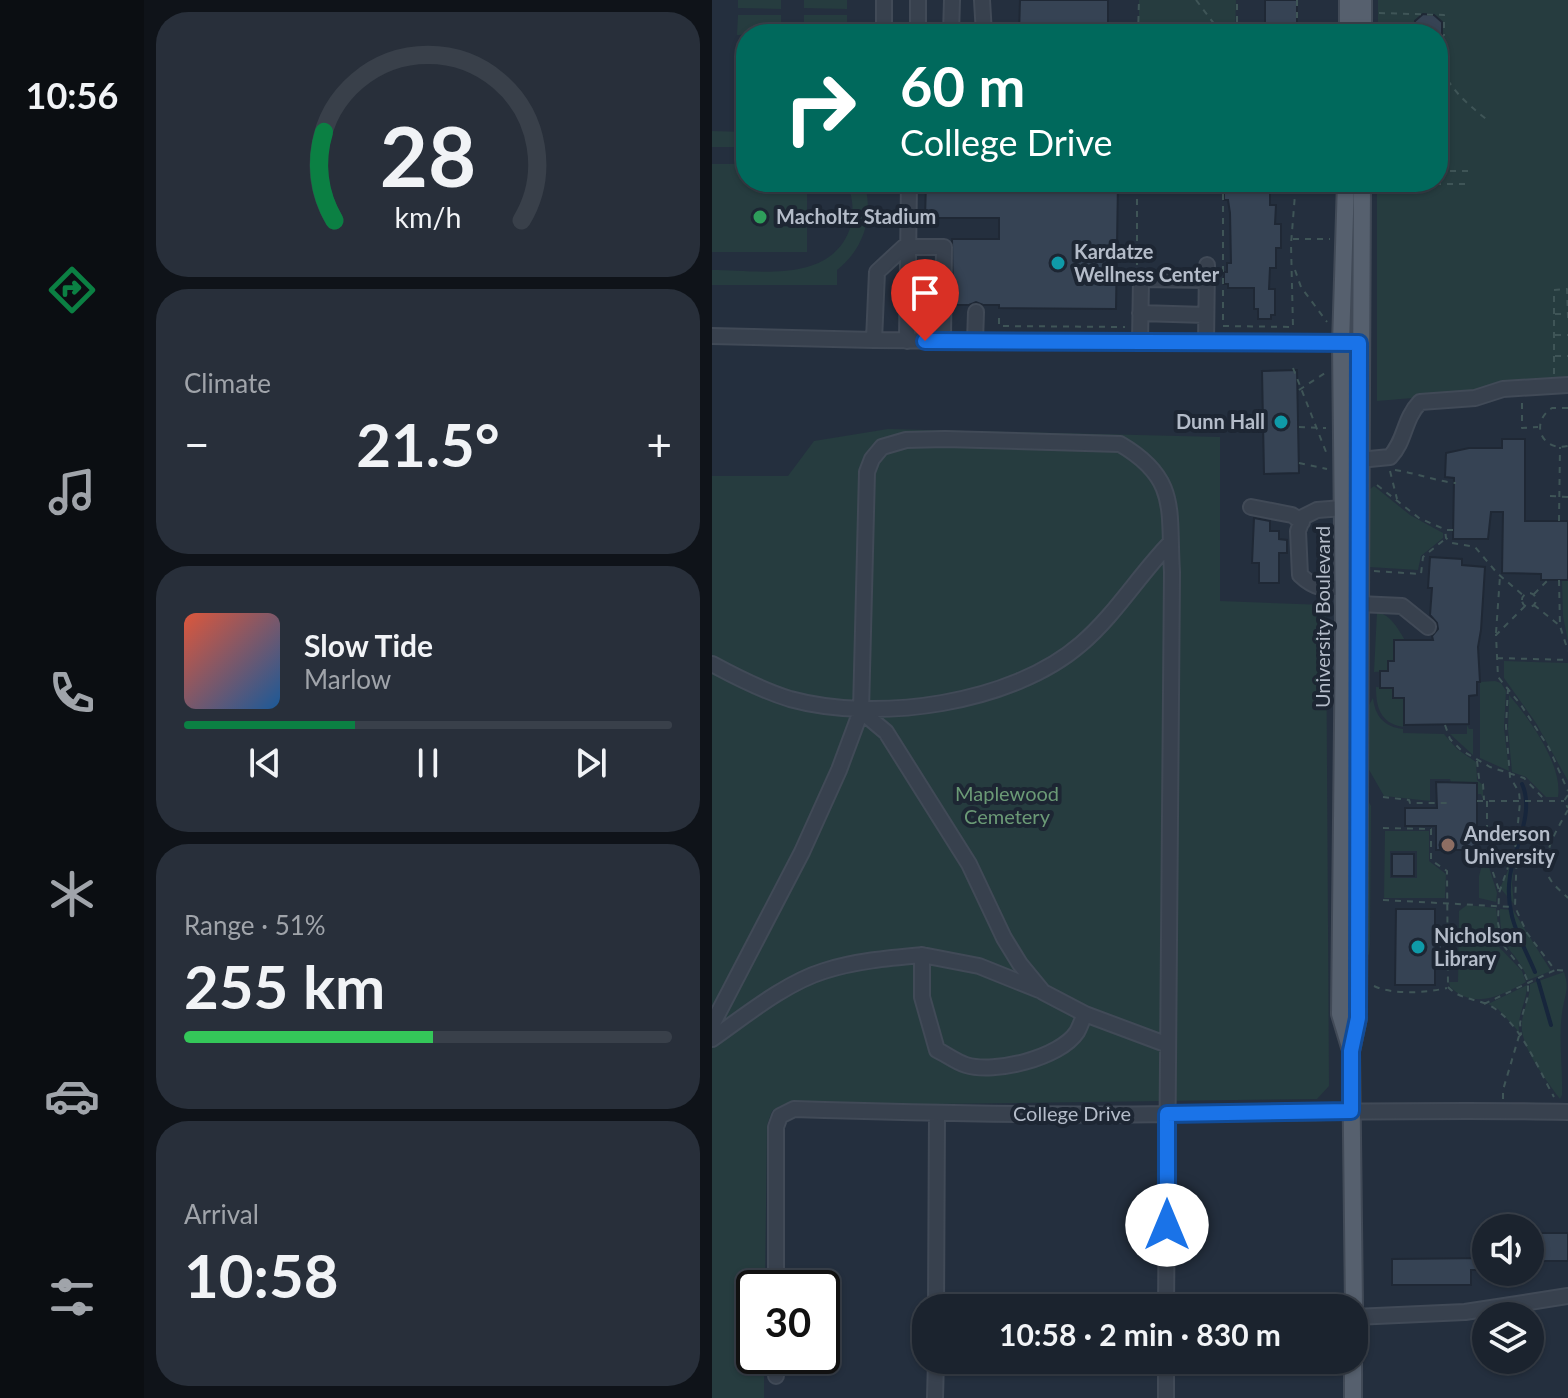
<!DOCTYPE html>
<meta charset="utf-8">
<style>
body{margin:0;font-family:Lato,sans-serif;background:#282f3a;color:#f1f3f6;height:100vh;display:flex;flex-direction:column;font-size:30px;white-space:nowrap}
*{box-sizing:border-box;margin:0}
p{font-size:26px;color:#a0a4aa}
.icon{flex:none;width:44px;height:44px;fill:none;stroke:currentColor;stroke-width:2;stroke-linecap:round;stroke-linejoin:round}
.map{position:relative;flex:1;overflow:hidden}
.drawer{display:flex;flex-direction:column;gap:12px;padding:12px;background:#0f1319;width:568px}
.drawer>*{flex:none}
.banner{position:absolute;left:24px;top:24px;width:712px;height:168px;border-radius:32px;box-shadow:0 2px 6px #0004,0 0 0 2px #39404a;background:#00695c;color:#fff;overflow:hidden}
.buttons{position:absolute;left:760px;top:1214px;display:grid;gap:16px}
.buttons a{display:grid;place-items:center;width:72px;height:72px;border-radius:50%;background:#1b232e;box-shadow:0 2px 6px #0004,0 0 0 2px #39404a;font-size:40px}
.speed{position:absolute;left:24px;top:1270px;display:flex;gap:16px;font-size:40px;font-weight:700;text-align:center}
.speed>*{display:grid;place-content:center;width:104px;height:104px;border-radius:50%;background:#1b232e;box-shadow:0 2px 6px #0004,0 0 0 2px #39404a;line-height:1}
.speed .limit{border:4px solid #111;border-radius:12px;background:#fff;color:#111}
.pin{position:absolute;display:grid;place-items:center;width:68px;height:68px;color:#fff;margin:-82px -34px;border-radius:50% 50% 50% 0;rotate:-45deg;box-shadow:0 0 8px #0007}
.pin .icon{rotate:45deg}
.me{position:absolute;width:88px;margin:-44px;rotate:0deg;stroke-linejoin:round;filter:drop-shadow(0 0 6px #0008)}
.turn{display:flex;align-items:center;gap:28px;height:168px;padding:0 32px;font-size:36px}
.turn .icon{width:104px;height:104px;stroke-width:2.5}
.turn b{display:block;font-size:56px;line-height:68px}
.big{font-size:60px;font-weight:700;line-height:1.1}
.drawer .widget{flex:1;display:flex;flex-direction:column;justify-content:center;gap:12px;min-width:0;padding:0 28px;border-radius:32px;background:#282f3a}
.drawer .dial{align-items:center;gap:0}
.dial svg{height:208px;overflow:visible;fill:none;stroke:#39404a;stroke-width:7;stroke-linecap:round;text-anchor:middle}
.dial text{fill:#f1f3f6;stroke:none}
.song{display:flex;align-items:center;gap:24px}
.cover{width:96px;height:96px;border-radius:12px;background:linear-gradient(135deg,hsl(10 70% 55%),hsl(210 70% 35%))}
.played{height:8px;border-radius:4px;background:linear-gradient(90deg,#0b8043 35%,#39404a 35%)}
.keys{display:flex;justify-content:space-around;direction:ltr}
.heat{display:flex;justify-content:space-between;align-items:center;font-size:44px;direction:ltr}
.charge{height:12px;border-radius:6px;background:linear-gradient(90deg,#34c759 51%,#39404a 0)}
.trip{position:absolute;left:200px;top:1294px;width:456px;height:80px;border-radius:32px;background:#1b232e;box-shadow:0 2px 6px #0004,0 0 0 2px #39404a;font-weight:700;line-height:80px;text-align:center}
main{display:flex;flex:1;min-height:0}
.tab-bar{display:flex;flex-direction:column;width:144px;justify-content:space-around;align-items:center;background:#0b0e12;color:#a0a4aa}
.tab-bar .icon{width:56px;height:56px}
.tab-bar .current{color:#0b8043}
.tab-bar b{font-size:36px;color:#f1f3f6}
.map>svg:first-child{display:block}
.green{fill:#263c3f;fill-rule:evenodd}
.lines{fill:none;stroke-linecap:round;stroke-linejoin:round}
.stream{stroke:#17263c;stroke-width:4}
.building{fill:#364354;stroke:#1f2835;stroke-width:2}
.minor-casing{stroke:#414a57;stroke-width:18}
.major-casing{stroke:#414a57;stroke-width:20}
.path{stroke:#3f5557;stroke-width:2;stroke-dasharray:6 6;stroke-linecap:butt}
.minor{stroke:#38414e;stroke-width:14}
.major{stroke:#56606e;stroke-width:16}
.route-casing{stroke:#114b97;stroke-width:20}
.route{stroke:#1a73e8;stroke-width:14}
.leisure-dot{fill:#2e9e5b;stroke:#1d2633;stroke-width:3}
.culture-dot{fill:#0f9aa8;stroke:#1d2633;stroke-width:3}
.education-dot{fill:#8d6e63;stroke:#1d2633;stroke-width:3}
.labels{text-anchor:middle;stroke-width:8;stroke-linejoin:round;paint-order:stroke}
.poi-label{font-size:20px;font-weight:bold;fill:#b4bcc9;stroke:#1d2633;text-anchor:start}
.street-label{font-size:20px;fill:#b4bcc9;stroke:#1d2633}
.park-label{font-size:20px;fill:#6b9a76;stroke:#1d2633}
</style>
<main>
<nav class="tab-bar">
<b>10:56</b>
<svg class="icon current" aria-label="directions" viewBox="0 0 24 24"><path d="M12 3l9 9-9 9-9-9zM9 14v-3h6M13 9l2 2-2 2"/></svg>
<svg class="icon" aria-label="music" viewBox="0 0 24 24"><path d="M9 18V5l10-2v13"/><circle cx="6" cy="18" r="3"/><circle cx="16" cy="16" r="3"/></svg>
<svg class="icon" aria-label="phone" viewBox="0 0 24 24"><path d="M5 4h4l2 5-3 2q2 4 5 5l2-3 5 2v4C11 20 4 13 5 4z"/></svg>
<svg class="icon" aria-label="climate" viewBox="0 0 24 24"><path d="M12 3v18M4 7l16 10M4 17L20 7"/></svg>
<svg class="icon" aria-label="car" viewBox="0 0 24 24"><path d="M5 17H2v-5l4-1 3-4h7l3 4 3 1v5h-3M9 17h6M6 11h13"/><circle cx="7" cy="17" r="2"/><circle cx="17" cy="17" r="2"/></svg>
<svg class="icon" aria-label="filters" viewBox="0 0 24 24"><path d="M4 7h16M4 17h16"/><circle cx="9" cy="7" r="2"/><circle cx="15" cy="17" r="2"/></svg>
</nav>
<section class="drawer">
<div class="widget dial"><svg viewBox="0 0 100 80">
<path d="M14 69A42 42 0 1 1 86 69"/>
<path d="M14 69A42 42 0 0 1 10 35" stroke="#0b8043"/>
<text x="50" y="56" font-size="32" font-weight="700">28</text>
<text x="50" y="72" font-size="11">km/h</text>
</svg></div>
<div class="widget"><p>Climate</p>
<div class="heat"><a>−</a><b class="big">21.5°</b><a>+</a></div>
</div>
<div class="widget">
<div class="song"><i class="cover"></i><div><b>Slow Tide</b><p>Marlow</p></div></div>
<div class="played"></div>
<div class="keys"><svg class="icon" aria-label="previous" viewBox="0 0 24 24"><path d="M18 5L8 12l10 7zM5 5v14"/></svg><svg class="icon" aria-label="pause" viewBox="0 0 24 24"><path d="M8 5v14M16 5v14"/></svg><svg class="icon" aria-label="next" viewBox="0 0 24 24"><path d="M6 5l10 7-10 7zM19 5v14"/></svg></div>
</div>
<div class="widget"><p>Range · 51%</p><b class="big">255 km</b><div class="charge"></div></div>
<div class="widget"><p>Arrival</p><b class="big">10:58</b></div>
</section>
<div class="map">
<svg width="856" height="1398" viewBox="0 0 856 1398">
<rect width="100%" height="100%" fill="#242f3e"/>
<path class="green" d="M26 0H69V9L26 8Z
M92 0H135V9L92 8Z
M427 0H524L523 34H427Z
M666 0H856V385L665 401V182H726V34H666Z
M26 15H69V34L25 35Z
M92 15H135V34H92Z
M0 131 34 132V147H0Z
M0 164H34V182H95V252H0Z
M135 182H152C162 215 153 248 125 270V285H0V270C45 270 116 284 137 231 143 215 141 198 135 182Z
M176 429 508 437V601L614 605 617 1086 605 1099 68 1106 60 1111 55 1125 53 1288H42V1356H52V1398H0V476H76L102 441Z
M662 486 698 515 731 533V538L709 556 706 570 657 567 658 489Z
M850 580H856V641L851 616Z
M665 612C679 615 686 629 693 640L676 671 662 672Z
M792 661 856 663V781L824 723 792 678Z
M783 681 789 683 794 691 792 728 797 771 768 758V682Z
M664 687 681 688 692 698 691 727C668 723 664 707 664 687Z
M797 695C817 718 851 765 846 797H834L814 777 800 772 796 729Z
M661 698C663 716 672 727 691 729V733L732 734 745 749 764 762 765 780 771 785V799L769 794H765V783L739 782 738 779H718V801L672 796 656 768 657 705Z
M755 725 757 729H761V755L738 734H755Z
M654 796 659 806 658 945 657 954 652 960Z
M673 831H717V861L734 874 733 898H672ZM705 851V878H678V851Z
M773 854 785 893 784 902 767 898V876Z
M803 855 800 884 802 904 788 888Z
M755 905 784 908 788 940 786 946 810 971 814 982C788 996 763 1010 738 987L737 982H746L747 911Z
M788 909 801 910 839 971 816 980C804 947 787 954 788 909Z
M852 972C856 984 855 990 852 1002 845 1031 851 1065 850 1095L848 1099C835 1081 806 1045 810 1021 812 1007 818 998 818 984Z
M815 985C815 1001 805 1015 807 1032L786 1009 776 1004Z"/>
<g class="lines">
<path class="stream" d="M810 784C823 812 802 848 798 876 792 915 809 939 823 972
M826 980 839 1025"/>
</g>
<path class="building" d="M308 0H396V34H307Z
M553 0H585V34H553Z
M711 14 722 15 730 22V34H703V21Z
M214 182H406L404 309 287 308V305H271L264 302 257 305H241L240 239H287V218H213Z
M543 182H558V205H564L563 224H569V248H564V268H558L557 289H563V315H559V319H546V309H542V288H516V284H512V272H515V263H519L518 213 516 200H512V188H517V184Z
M585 370 587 473 552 474 550 371Z
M790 439H813V521H856V580H829V574L790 573 791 512H779L776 539H741L742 478 733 477 734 453 757 448H790Z
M542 518 558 521V531H567V539L575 540V553H567V583H547V563H540Z
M718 557 750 559V565L773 567 769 630 766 647 768 682H765V695L757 696V724L692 725V698H681V688H668V671H676V661H682V640H721L720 636 726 629 725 623 718 615 720 588H716Z
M724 782 765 783V850H724V826H693V808H725Z
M680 854H702V876H680Z
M684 909H723V936H730V958H723V985H683Z
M818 1233H856V1261H818Z
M774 1258V1270H759V1285H680V1259Z"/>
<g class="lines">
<g class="minor-casing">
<path id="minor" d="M270 0 272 34
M172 34V0
M206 34V0
M239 34 240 0
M428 313 494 315
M0 336 162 340 647 343
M162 340 165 272 192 247H232L231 341
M195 341 197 182
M263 341 264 312
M428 343 429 279 495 280
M494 343 495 265
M647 460 678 457C694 440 691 420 708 402L763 398 791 389 856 385
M539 507 580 515 590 522
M631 508 605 510 591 517 586 531 588 575C607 593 618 588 642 586
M647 604 690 606 716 627
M0 664C24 677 52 691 78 699 165 723 300 704 369 644 403 615 427 575 458 543
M210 955 267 966 327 990
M373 1014 456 1045
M0 1025 90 852 127 770 149 711 155 472 160 459 170 447 194 440 233 439 408 444C468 479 456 511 460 572L454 1308
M0 1039C33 1016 73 983 112 971 143 961 177 958 210 955V997L225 1050C234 1054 244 1062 254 1065 282 1074 348 1058 365 1032 368 1027 370 1020 373 1014L331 992 308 964 292 938 257 864 174 732 149 711
M64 1288V1127L68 1116 82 1109C207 1113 332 1116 457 1114 590 1113 723 1109 856 1112
M224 1308 225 1114
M642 1317 753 1312 856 1296
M64 1356V1376
M223 1398 224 1360
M454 1398V1360"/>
</g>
<g class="major-casing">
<path id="major" d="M636 34V0
M651 34V0
M634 182 629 344 632 626 628 1014 638 1047
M642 1308 639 1051 646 1018 650 182
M641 1398V1360"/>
</g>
<path class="path" d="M484 0 510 34
M585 0V34
M667 13 732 15V35L726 42
M585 25 620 26
M426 34 427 0
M525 34V0
M726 58C735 87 752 101 774 119
M726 171H757
M511 182V326L581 327 579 244 584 182
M663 184H757
M585 189 591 182
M581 239H618
M425 265V182
M583 270 589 287 615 322
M843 314H856
M287 318V326L413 327
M843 335H856
M843 356H856
M581 368 616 457
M842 374V290L855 289 856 318
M587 390 613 373
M810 403V428L826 427
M856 408H840C817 423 830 452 856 446
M587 427 614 428
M587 463 615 469
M683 470C704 473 723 481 744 483
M678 471 685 499
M665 485 707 518 732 529
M838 496 856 497
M847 521 848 447
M741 530H733L734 538 740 543 763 547 785 573 812 596
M662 571 709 574 711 557 733 539
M847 580 848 626 856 651
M810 600a7 7 0 1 1 14 0a7 7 0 1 1-14 0Z
M822 594 836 580
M822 605 847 625
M813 606 784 635 786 677 809 705 837 748 856 791
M784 633 788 576
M785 658 856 660
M796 688 794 726 798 777 807 792 808 802 804 844 787 893 786 923 791 945 811 970 816 982V996L808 1023 809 1035
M733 725 738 739 749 750 778 767 812 778 834 801
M765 761 767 778 771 784 772 800
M856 795 852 801 856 808
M671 797 697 800 698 803H737
M765 801H852
M775 801V855L787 890
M856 810C846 828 826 858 838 879 842 886 850 892 856 898
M671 828 719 829V860L735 871 736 987
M671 900 801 907
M845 970 856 971
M662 986C681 995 714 993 735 988
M736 987C749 1001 767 998 782 1008 811 1028 825 1067 842 1097
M772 1004 843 970 815 933 803 907 805 847
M791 1099V1090L807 1036"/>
<use href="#minor" class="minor"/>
<use href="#major" class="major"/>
</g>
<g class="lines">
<g class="route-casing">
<path id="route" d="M213 341 647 343 646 1018 639 1051V1111L455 1114V1225"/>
</g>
<use href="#route" class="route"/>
</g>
<circle class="leisure-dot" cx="48" cy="217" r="8"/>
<g class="culture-dot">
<circle cx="346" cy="263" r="8"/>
<circle cx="569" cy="422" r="8"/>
<circle cx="706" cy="947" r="8"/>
</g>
<circle class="education-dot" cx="736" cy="845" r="8"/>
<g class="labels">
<g class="poi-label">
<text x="64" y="224">Macholtz Stadium</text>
<text x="362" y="259">Kardatze<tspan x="362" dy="23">Wellness Center</tspan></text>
<text x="553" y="429" text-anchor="end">Dunn Hall</text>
<text x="752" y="841">Anderson<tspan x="752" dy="23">University</tspan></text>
<text x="722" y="943">Nicholson<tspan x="722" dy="23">Library</tspan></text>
</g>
<g class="street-label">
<text transform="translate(611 617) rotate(-90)" y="7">University Boulevard</text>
<text x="360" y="1121">College Drive</text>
</g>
<g class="park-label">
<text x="295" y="801">Maplewood<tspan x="295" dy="23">Cemetery</tspan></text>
</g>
</g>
</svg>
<div class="buttons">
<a><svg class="icon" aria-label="sound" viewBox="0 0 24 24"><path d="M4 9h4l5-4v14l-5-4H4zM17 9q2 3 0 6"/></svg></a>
<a><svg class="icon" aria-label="layers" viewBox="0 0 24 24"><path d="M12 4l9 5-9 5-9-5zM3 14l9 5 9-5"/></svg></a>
</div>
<div class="speed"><div class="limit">30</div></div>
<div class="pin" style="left:213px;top:341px;background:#d93025"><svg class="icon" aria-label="arrive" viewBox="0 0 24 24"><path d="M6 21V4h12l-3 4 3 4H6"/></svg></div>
<svg class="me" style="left:455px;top:1225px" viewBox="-20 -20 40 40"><circle r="19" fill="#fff"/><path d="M0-13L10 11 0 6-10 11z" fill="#1a73e8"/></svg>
<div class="trip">10:58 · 2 min · 830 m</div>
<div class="banner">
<div class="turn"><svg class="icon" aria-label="right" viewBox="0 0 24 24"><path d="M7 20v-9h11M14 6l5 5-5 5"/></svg><div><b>60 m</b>College Drive</div></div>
</div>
</div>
</main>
